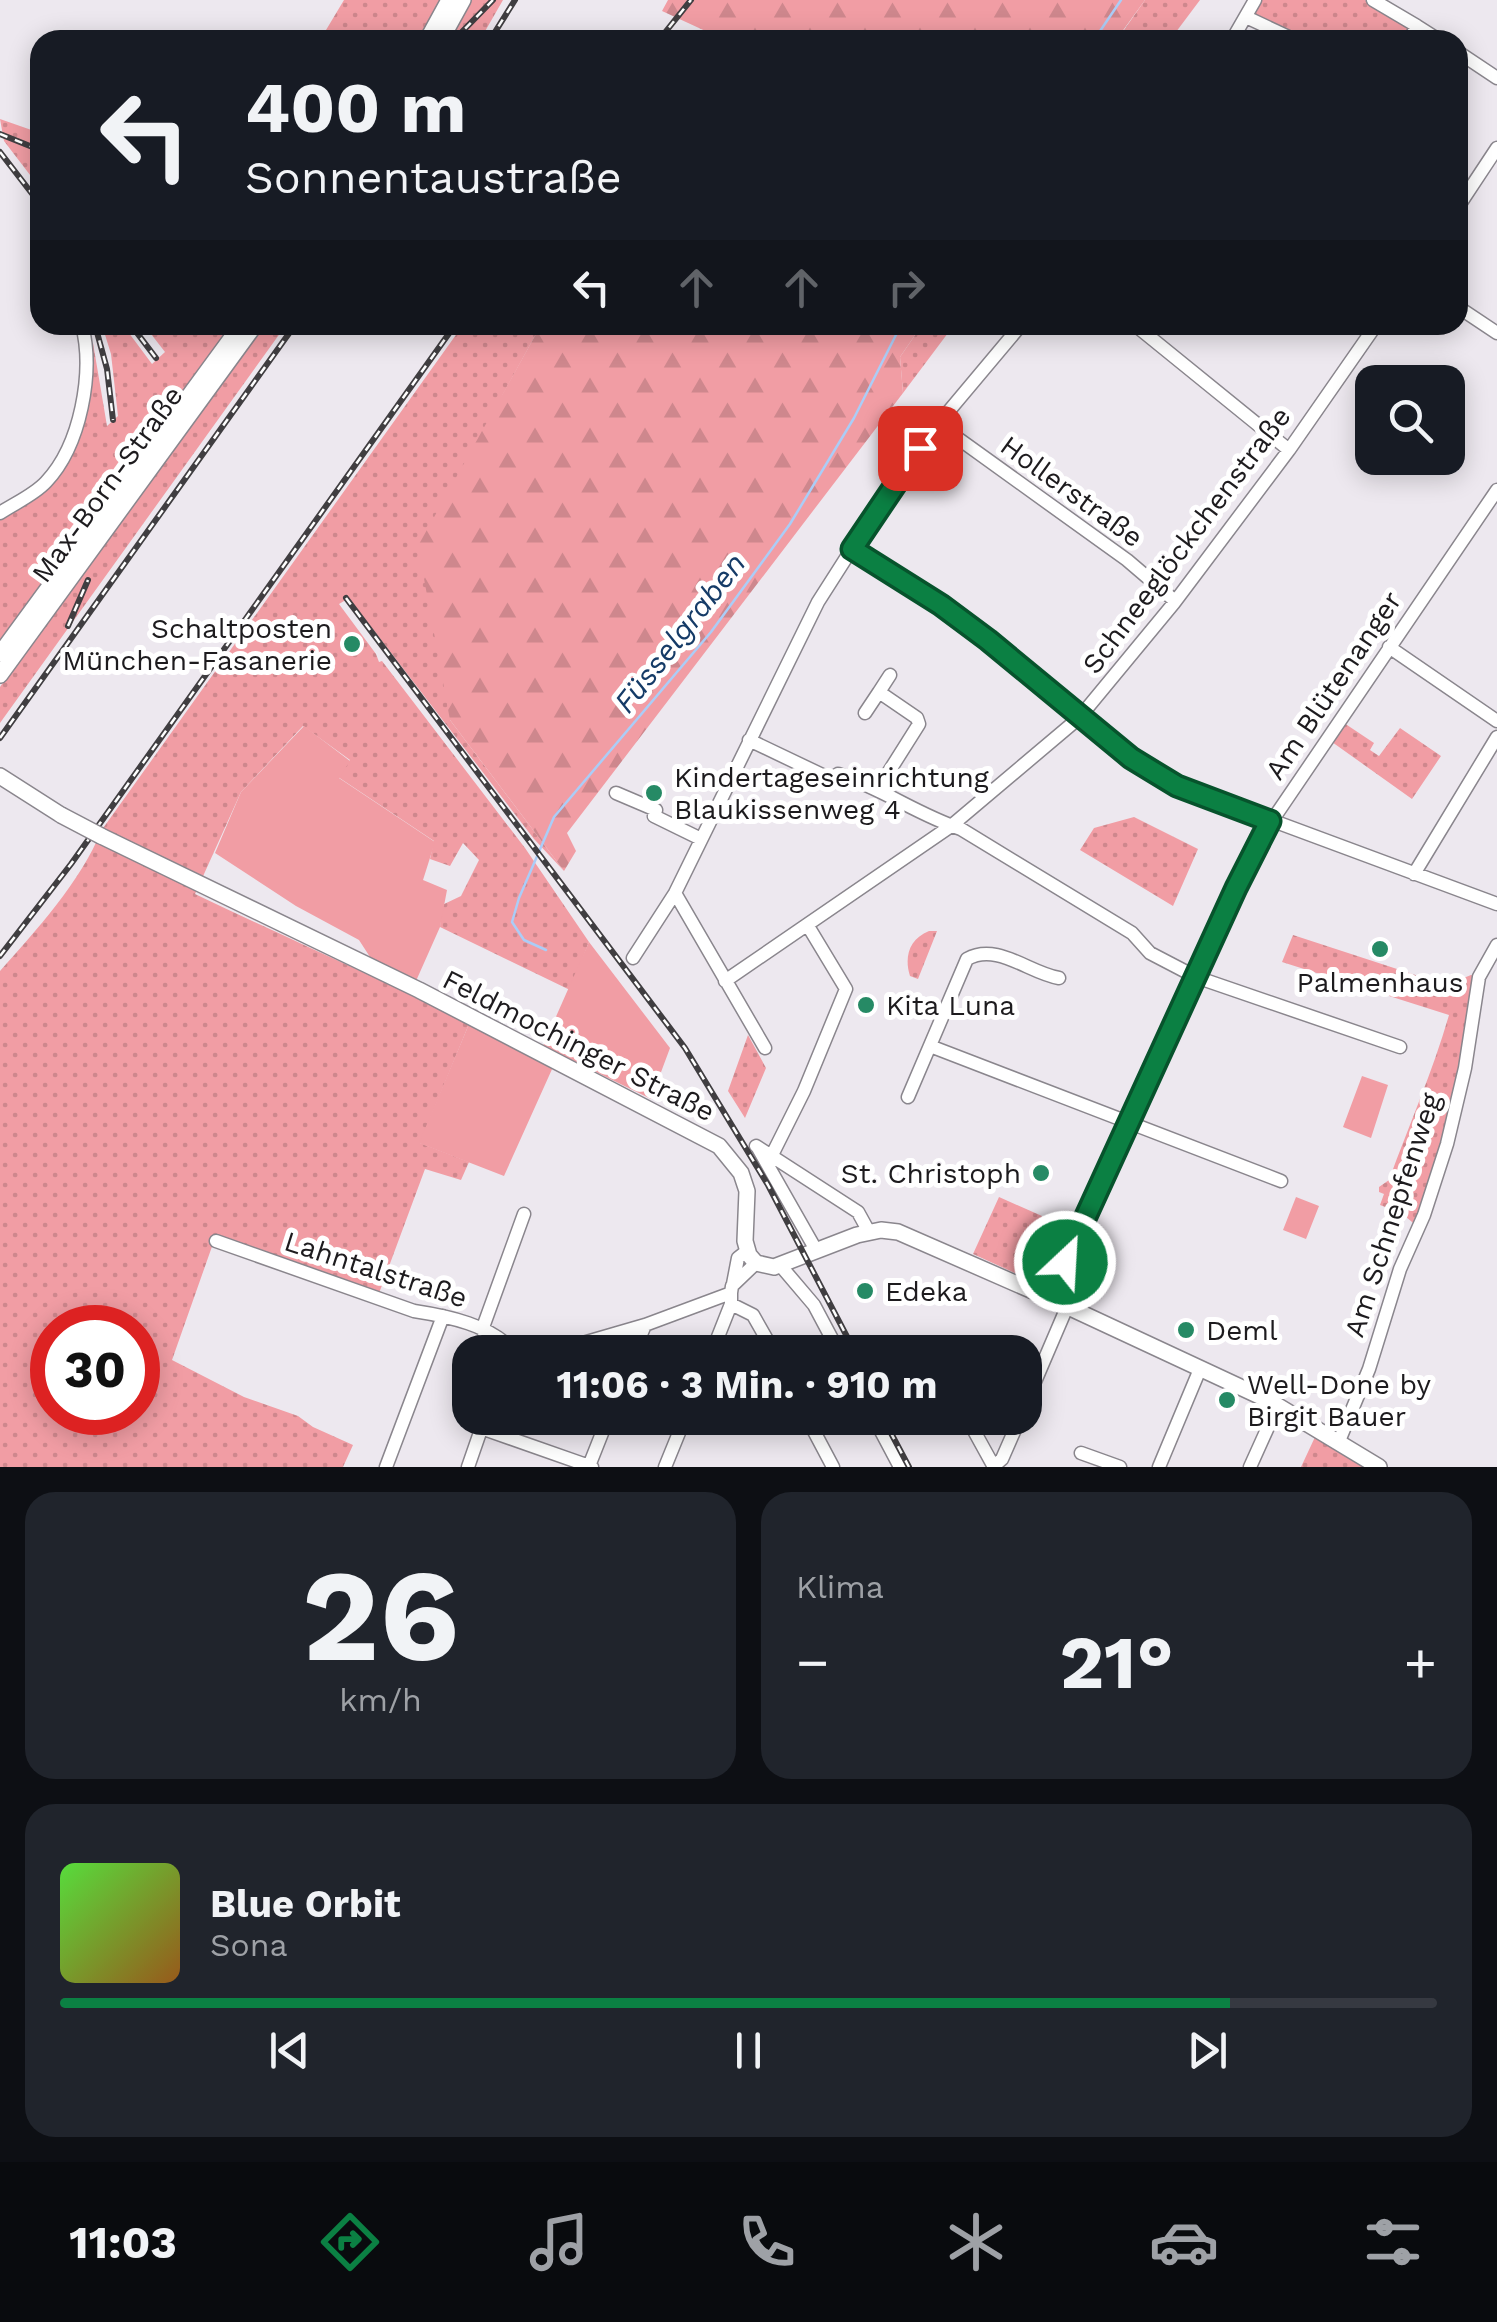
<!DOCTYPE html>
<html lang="de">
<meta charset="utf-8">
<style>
body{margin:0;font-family:"Work Sans",sans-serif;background:#20242c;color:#f1f3f6;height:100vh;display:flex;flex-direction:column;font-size:38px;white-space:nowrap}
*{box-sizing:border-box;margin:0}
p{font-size:32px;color:#9ea1a6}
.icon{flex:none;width:55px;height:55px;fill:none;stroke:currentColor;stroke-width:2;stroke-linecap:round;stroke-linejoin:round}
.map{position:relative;height:1467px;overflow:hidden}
.side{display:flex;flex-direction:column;gap:25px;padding:25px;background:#0d0f14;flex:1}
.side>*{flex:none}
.hud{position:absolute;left:30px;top:30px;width:1438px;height:305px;border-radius:30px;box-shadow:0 5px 25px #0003;background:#171b24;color:#f1f3f6;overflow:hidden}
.fabs{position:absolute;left:1355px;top:365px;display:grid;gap:20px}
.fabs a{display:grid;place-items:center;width:110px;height:110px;border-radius:20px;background:#171b24;box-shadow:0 5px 25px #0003;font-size:50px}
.speed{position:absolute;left:30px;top:1305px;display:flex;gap:20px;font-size:50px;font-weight:700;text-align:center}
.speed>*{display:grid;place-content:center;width:130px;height:130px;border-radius:50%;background:#171b24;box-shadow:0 5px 25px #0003;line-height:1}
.speed .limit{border:15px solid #d22;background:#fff;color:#111}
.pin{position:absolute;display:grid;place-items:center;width:85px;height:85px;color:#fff;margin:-42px;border-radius:20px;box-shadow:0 5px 15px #0006}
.me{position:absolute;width:110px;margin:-55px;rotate:25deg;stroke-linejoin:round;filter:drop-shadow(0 0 8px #0008)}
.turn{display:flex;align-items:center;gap:35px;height:210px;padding:0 50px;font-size:45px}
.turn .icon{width:130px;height:130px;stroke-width:2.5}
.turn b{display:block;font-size:70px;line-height:85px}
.lanes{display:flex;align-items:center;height:95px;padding:0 50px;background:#0003;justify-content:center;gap:50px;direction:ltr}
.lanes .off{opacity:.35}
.big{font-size:75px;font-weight:700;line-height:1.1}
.side .card{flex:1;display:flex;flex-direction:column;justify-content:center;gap:15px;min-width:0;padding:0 35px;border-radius:30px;background:#20242c}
.side .dial{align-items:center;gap:0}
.dial b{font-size:130px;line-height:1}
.song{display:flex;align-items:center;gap:30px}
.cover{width:120px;height:120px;border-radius:15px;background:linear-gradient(135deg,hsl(110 70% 55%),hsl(30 70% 35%))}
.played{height:10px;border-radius:5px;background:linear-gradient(90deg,#0b8043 85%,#363941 85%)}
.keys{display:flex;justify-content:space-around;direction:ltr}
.heat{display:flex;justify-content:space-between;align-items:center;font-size:55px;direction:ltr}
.side .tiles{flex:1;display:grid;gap:25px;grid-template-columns:1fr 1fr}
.card:last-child{grid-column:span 2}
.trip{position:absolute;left:452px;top:1335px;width:590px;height:100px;border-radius:30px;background:#171b24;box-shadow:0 5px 25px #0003;font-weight:700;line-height:100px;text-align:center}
.dock{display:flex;height:160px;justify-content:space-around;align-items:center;background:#090b0e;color:#9ea1a6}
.dock .icon{width:70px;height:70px}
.dock .on{color:#0b8043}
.dock b{font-size:45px;color:#f1f3f6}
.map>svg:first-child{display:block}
.grass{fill:url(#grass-dots);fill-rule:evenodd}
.forest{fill:url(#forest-firs)}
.garden{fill:#f19da4}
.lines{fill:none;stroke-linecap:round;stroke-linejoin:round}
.stream{stroke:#abcdf7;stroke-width:2.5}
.minor-casing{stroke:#8a868d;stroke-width:15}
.major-casing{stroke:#8a868d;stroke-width:18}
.minor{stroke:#fff;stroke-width:12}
.major{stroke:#fff;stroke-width:15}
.rail-casing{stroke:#403e41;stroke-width:6}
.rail{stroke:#fff;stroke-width:2.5;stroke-dasharray:8;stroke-linecap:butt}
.major-bridge-casing{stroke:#8a868d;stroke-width:18;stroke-linecap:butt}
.major-bridge{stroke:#fff;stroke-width:15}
.route-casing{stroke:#07532c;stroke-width:25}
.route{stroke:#0b8043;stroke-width:18}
.poi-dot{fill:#268a65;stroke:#fff;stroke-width:4}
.labels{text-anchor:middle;stroke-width:10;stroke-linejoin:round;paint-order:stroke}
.street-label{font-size:28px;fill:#1d1b1e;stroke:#fff}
.poi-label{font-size:28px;fill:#1d1b1e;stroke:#fff;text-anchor:start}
.water-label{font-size:30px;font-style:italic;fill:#153b67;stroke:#fff}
</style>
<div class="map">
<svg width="1497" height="1467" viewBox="0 0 1497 1467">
<defs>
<pattern id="grass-dots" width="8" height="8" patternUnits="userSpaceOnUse" patternTransform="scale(2.5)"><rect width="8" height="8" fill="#f19da4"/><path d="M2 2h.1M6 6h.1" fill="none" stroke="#ce878d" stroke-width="1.8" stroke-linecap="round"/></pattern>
<pattern id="forest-firs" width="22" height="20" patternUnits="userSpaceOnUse" patternTransform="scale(2.5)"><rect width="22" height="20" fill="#f19da4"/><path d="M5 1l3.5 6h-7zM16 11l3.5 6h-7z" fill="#ce878d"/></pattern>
</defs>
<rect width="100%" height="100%" fill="#ede8ef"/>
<path class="grass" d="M344 0H441L419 40H320Z
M470 0H503L480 40H448Z
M1145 0H1200L1170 40H1117Z
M1260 0H1365L1413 26 1405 40H1302L1252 16Z
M0 119 40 133V188L4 141Z
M102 325H123L152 364 165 352 144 325H234L0 644V518C16 505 37 493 50 478 81 442 93 390 93 343L107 426 118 416 111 354Z
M262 325H286L0 723V687L63 595Z
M463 325H541L502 396 450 720 564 871 534 839 349 598 339 604 376 654 379 662 382 661 525 848 589 942 570 990 440 927 442 905 461 896 479 860 463 843 450 866 430 859 434 841 338 777 350 760 303 726 241 792 195 894C287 938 379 978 469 1024L420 1143 469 1162 461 1180 425 1169 378 1296 215 1238 172 1360 244 1397 298 1416 313 1427 353 1445 343 1467H0V971C35 932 82 880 101 831ZM52 1328H138V1412H52Z
M922 325H954L903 393 900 357Z
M1344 723 1374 743 1370 750 1379 756 1400 728 1441 756 1412 799 1332 742Z
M1134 817 1198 849 1173 906 1080 850 1094 828Z
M929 931H937L918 979 910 976C904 957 909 939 929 931Z
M1293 935 1446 985 1471 975 1478 977 1461 1074 1417 1226 1401 1213 1380 1205 1384 1194 1379 1192V1187L1389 1180C1409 1125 1433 1071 1449 1015L1282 962Z
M748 1035 766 1068 745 1118 728 1091Z
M999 1197 1042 1216 1017 1274 973 1254Z
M1315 1437 1334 1449 1339 1441 1379 1467H1301Z"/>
<path class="forest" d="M668 0H1145L1116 40H725L662 11Z
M541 325H922L900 357 903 393 567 833 576 851 564 871 450 720 418 546Z"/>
<path class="garden" d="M304 726 350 761 339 778 435 842 423 880 447 890 440 927 416 981 370 957 359 940 296 906 215 853 241 792Z
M589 942 670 1048 651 1099 543 1046Z
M469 1024 553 1067 504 1176 419 1143Z
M1362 1076 1388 1085 1371 1138 1343 1127Z
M1296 1197 1319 1206 1306 1239 1283 1230Z"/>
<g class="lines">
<path class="stream" d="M1094 40 1121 0
M546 950 524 940 512 922 519 898 554 817 711 632 790 524 854 418 901 325"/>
<g class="minor-casing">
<path id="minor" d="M1373 0 1417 26 1409 40
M1246 17 1295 40
M1417 26 1439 40
M1232 40 1255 0
M1458 52 1497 78
M1458 207 1497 148
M1458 307 1497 333
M1135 325 1289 450
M938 424 1127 560 1175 601
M0 513C15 503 34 495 46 482 81 445 94 372 82 325
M852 549 941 605 987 639 1079 718 1171 783 1497 904
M1389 647 1497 721
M865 713 879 692
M749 740 837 782
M831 779 838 774C882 788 918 815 961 829L1132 933 1150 953 1196 977 1400 1047
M878 789 919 724 917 718 879 692 890 675
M616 793 656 810 654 816 701 839
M1414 874 1497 737
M675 893 765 1048
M633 958 675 893 818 602 885 497 938 424 1021 325
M725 981 951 826 1079 718 1174 603 1289 450 1376 325
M930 1046 1281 1181
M908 1097 967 959C997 942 1029 973 1059 978
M756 1146 858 1212 869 1232
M758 1148 816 1250
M772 1155 804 1091 846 989 808 926
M216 1241 414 1311C447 1316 492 1325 514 1352
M780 1265 814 1305 839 1352
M733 1284 738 1258 747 1251
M731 1293V1304L753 1315 774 1352
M1049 1298 1263 834 1497 490
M482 1330 524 1214
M552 1352 645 1325 731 1293 732 1286 756 1263
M634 1352 645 1325
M712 1352 731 1304
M1025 1405 1067 1307
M807 1418 833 1467
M874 1418 900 1467
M967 1418 994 1467
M481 1428 592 1467
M1339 1441 1369 1369 1400 1269 1424 1215 1447 1144 1465 1068 1479 977 1497 945
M1081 1453 1120 1467
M589 1466 608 1418
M994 1466 1002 1459 1020 1418
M386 1467 443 1316
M468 1467 485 1418
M665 1467 685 1418
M1159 1467 1200 1369
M1250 1467 1278 1405"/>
</g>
<g class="major-casing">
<path id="major" d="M427 40 449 0
M441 40 463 0
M0 654 241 325
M0 675 255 325
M0 776 61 815
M101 836 419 990 719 1146 741 1173 747 1191 745 1241 749 1255 756 1263 774 1267 857 1235 881 1230 898 1232 1049 1298 1268 1400 1379 1467"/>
</g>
<use href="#minor" class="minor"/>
<use href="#major" class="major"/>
<g class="rail-casing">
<path id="rail" d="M454 40 493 0
M490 40 515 0
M659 40 691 0
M0 134 40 150
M0 152 40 204
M95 325 107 369 113 420
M131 325 156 358
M346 598 685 1048 768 1185 855 1352
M68 626 88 580
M0 738 295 325
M0 956 71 864 455 325
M883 1418 909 1467"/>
</g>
<use href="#rail" class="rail"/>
<g class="major-bridge-casing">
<path id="major-bridge" d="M61 815 101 836"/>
</g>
<use href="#major-bridge" class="major-bridge"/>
</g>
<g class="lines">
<g class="route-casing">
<path id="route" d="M920 448 852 549 941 605 988 640 1131 758 1177 786 1270 821 1236 888 1065 1262"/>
</g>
<use href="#route" class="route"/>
</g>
<g class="poi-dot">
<circle cx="352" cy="644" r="10"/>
<circle cx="654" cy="793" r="10"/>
<circle cx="1380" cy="949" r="10"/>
<circle cx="866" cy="1005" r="10"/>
<circle cx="1041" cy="1173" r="10"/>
<circle cx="865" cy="1291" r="10"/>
<circle cx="1186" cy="1330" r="10"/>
<circle cx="1227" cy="1400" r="10"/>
</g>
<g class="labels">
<g class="street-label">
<text transform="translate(107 484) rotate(-54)" y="10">Max-Born-Straße</text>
<text transform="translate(1072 491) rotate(36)" y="10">Hollerstraße</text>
<text transform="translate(1186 540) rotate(-53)" y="10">Schneeglöckchenstraße</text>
<text transform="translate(1333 685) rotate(-56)" y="10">Am Blütenanger</text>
<text transform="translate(579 1045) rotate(27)" y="10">Feldmochinger Straße</text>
<text transform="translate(1392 1215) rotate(-72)" y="10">Am Schnepfenweg</text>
<text transform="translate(376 1269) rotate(18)" y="10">Lahntalstraße</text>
</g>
<g class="poi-label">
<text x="332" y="638" text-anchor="end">Schaltposten<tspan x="332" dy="32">München-Fasanerie</tspan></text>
<text x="674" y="787">Kindertageseinrichtung<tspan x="674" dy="32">Blaukissenweg 4</tspan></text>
<text x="1380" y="992" text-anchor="middle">Palmenhaus</text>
<text x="886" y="1015">Kita Luna</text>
<text x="1021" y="1183" text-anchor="end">St. Christoph</text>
<text x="885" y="1301">Edeka</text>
<text x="1206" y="1340">Deml</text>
<text x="1247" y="1394">Well-Done by<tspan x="1247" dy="32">Birgit Bauer</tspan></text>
</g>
<g class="water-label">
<text transform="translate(680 633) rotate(-52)" y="10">Füsselgraben</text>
</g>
</g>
</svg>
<div class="fabs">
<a><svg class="icon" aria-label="search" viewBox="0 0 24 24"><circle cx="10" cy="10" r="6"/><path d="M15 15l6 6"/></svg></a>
</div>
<div class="speed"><div class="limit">30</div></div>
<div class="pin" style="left:920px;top:448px;background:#d93025"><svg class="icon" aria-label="arrive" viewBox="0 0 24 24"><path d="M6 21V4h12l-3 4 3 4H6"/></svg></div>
<svg class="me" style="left:1065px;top:1262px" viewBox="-20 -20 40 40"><circle r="17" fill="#0b8043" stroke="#fff" stroke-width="3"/><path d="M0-11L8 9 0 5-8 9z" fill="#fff"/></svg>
<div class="trip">11:06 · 3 Min. · 910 m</div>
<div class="hud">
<div class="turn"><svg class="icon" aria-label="left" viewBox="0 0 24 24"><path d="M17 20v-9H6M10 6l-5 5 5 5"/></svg><div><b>400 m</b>Sonnentaustraße</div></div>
<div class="lanes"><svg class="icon" aria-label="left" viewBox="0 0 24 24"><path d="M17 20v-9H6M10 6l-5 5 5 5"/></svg><svg class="icon off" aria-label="ahead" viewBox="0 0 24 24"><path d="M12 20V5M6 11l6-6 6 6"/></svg><svg class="icon off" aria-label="ahead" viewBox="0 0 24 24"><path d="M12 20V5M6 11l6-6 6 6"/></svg><svg class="icon off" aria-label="right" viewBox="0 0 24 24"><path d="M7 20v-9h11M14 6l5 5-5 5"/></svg></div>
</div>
</div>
<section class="side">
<div class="tiles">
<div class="card dial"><b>26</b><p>km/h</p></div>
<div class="card"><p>Klima</p>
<div class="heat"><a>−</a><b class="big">21°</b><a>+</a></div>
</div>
<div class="card">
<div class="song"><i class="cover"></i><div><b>Blue Orbit</b><p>Sona</p></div></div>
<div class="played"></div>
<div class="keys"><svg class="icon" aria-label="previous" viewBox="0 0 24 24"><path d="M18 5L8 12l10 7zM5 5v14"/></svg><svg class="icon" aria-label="pause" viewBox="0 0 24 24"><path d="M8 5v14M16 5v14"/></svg><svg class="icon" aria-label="next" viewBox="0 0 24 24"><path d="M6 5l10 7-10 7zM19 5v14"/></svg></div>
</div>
</div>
</section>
<nav class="dock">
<b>11:03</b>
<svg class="icon on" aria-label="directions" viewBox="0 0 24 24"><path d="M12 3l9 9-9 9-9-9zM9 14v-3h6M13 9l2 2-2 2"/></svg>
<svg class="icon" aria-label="music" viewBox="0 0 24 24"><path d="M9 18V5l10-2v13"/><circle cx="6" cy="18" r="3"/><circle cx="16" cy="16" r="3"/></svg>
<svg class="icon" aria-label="phone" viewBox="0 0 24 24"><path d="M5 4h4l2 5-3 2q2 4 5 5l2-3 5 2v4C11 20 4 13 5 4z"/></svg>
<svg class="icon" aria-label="climate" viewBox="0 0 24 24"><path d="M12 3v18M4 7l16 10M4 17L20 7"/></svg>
<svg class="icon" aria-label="car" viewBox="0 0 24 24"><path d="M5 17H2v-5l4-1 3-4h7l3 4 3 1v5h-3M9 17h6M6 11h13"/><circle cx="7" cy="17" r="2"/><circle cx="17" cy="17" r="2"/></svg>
<svg class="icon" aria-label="filters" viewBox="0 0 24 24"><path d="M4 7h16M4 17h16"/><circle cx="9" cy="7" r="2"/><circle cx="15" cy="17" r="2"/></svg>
</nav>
